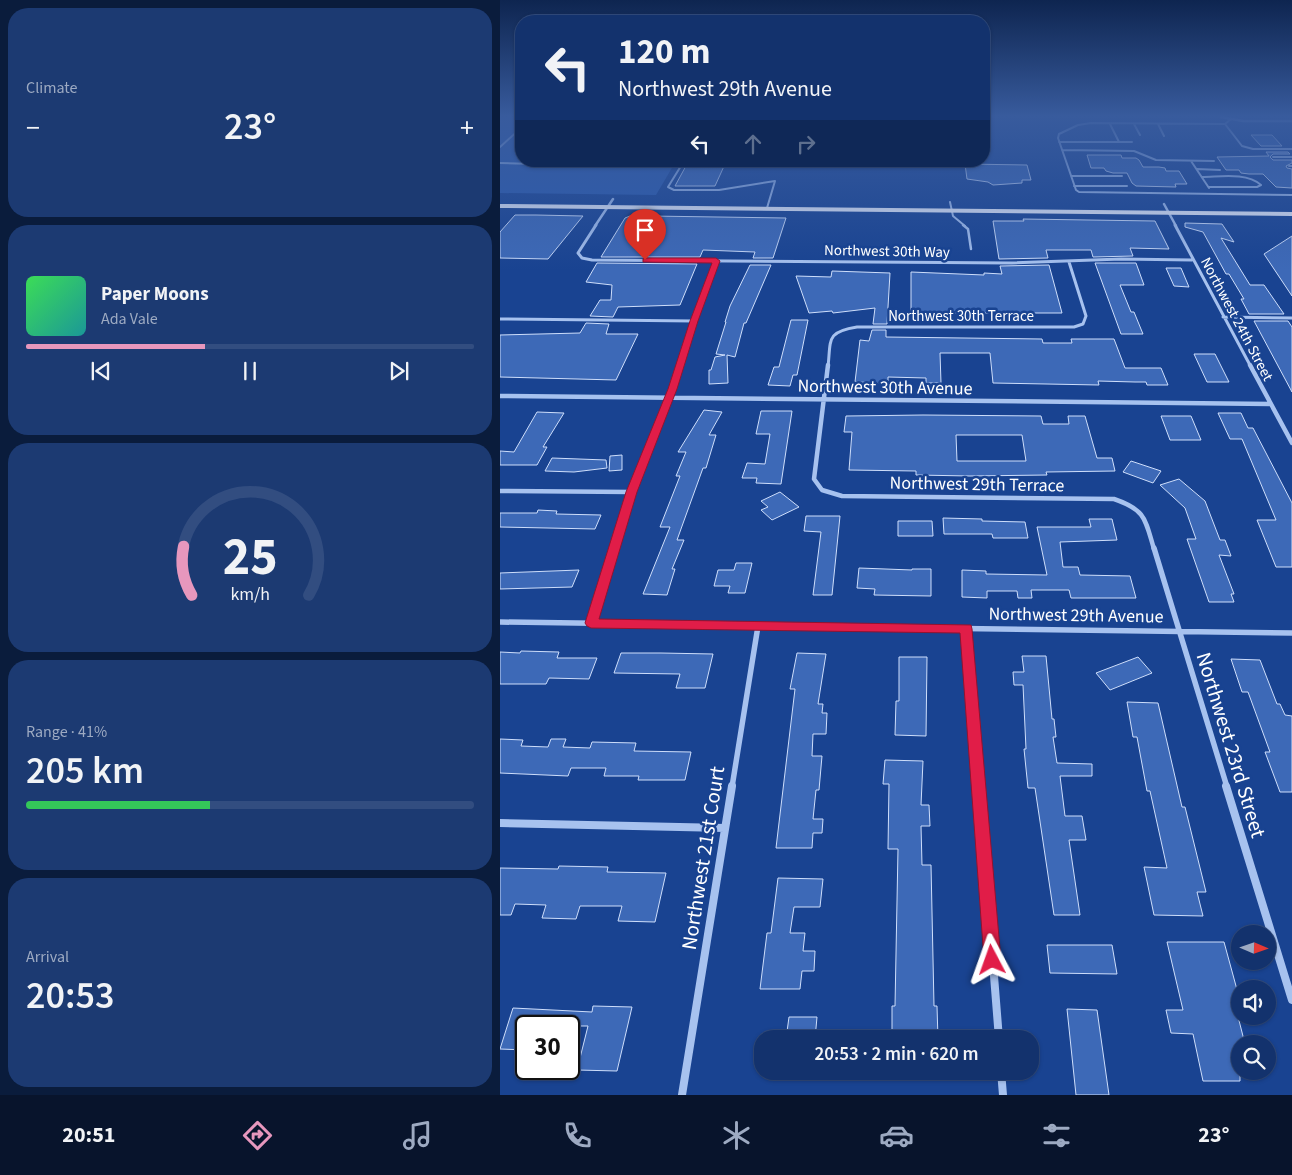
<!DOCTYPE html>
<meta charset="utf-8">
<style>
body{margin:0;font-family:"Source Sans 3",sans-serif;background:#1c3a72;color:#f1f3f6;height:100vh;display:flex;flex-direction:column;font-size:19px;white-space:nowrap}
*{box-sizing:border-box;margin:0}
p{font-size:16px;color:#9daac2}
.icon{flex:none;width:28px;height:28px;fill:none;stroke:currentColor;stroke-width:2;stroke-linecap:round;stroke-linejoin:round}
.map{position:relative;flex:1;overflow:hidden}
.panel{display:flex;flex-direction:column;gap:8px;padding:8px;background:#0a1c3c;width:500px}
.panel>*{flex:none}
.hud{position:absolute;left:15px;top:15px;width:475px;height:152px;border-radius:20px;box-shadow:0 1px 4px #0004,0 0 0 1px #324d80;background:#13326d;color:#f1f3f6;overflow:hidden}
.needle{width:32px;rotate:92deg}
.tools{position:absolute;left:731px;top:925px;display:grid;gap:10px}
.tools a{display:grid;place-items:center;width:45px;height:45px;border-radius:50%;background:#13326d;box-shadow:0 1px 4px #0004,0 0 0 1px #324d80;font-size:25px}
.speed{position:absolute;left:15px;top:1015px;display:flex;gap:10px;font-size:25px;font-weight:700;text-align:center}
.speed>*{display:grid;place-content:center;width:65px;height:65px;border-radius:50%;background:#13326d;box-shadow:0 1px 4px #0004,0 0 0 1px #324d80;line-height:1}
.speed .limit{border:2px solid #111;border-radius:8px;background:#fff;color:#111}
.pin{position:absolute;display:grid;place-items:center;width:42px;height:42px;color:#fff;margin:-51px -21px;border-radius:50% 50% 50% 0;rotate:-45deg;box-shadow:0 0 5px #0007}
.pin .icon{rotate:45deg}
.me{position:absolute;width:55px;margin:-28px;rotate:356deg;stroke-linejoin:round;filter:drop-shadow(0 0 4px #0008)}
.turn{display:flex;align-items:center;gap:18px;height:105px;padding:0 20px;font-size:22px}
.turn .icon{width:65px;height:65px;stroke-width:2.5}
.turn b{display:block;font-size:35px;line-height:42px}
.lanes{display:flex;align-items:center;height:48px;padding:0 20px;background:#0003;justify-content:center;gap:25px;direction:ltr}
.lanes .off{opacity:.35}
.big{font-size:38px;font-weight:600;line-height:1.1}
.panel .tile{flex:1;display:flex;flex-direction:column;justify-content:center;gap:8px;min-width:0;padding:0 18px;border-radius:20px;background:#1c3a72}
.panel .dial{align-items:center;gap:0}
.dial svg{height:130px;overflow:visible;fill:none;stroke:#324d80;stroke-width:7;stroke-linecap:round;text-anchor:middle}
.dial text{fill:#f1f3f6;stroke:none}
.song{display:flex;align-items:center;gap:15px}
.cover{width:60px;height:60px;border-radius:8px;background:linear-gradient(135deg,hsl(130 70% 55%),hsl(180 70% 35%))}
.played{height:5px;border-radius:2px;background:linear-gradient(90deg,#e797bd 40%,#324d80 40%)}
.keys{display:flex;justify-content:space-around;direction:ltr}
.heat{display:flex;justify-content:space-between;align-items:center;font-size:28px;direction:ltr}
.charge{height:8px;border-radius:4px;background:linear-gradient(90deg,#34c759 41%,#324d80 0)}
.trip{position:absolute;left:254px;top:1030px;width:285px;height:50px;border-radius:20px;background:#13326d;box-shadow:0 1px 4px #0004,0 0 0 1px #324d80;font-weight:600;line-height:50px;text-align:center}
.dock{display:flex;height:80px;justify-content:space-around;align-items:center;background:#08142c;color:#9daac2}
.dock .icon{width:35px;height:35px}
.dock .on{color:#e797bd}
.dock b{font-size:22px;color:#f1f3f6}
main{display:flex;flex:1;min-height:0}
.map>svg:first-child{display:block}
.green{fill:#2b5baf}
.building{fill:#3d69b7;stroke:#cedefb;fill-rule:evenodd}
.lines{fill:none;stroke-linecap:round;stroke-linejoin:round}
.lane-far1{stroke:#a7c2ef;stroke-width:2}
.lane{stroke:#a7c2ef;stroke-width:2.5}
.street-far4{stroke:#a7c2ef;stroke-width:2.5}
.street-far3{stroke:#a7c2ef;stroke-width:3}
.street-far2{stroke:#a7c2ef;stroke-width:4.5}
.street-far1{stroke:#a7c2ef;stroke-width:5.5}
.street{stroke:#a7c2ef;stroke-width:8}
.primary{fill:#f0f4ff;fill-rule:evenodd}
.route{fill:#e11d48;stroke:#92132f}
.labels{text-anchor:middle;stroke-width:5;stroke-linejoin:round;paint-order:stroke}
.far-street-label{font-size:15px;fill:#fff;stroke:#194391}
.street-label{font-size:18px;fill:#fff;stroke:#194391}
.near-street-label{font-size:21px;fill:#fff;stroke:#194391}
</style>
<main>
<section class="panel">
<div class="tile"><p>Climate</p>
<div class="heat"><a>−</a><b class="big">23°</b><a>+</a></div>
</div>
<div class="tile">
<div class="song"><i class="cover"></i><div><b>Paper Moons</b><p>Ada Vale</p></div></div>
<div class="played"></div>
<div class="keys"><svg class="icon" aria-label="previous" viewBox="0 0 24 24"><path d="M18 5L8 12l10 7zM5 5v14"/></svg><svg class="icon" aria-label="pause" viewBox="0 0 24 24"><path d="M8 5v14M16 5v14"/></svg><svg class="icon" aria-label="next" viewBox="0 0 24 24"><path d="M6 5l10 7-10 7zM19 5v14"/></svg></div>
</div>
<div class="tile dial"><svg viewBox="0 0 100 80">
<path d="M14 69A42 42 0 1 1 86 69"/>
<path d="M14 69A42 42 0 0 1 9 39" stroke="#e797bd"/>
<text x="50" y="56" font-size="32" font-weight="700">25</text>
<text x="50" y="72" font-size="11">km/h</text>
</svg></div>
<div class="tile"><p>Range · 41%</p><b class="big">205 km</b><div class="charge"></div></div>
<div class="tile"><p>Arrival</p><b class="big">20:53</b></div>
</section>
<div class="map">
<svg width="792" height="1095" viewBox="0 0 792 1095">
<rect width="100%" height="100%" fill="#194391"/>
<path class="green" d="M0 117H21V161H176L156 195 0 193Z"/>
<path class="building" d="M751 135H772L782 146H761Z
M766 152H788L790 154H773L770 157 773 160H792V163L786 166 787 168 792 169V188L776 187 763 174H749L741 173 739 170H726L717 157 769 156Z
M587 155H621L622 158H636L639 160 643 167H659L665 168 666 171H679L687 184H675L676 187 636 186 632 183 627 173H613L606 171 604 168H591Z
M187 164H225L215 186H175Z
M465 164 527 165 531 180H522V183L493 185 488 182 467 179Z
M15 215H36L83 216 48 259 0 258V232Z
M130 216 147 222 150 216 286 218 273 258H253L255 252 203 250 200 257H101L125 218Z
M523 219 655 221 669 249 630 248 633 256 593 257 591 250H546L548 258 499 259 493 221H524Z
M685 223 722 224 734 242 721 238 750 285H764L784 314H749L741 299H744L729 274H726L703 232 685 227Z
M792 236V296L764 254Z
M97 263 197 264 180 305 118 307 113 317 90 316 100 300H111L112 285 86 282Z
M595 263H636L644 285H620L631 312H634L643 334H621Z
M250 265H271L246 323H244L235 357 227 355 228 383 209 384V370H211L215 357 225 355 216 354 226 322H225L230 306Z
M549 265 562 313H411V272L484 275V273L502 274 500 266Z
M666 268H681L689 287 674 286Z
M332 271 390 273 387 324H373L375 308 333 313 332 311 309 313 296 276 331 277Z
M291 320H308L297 375H293L290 386 268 385 274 367H279Z
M754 321H788L792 327V392Z
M86 323 109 324 106 334H138L116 380 0 377V335L80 333Z
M372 330H386V337L542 339 543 343H572L571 339H614L625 368H661L668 385H647L646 382H635L598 381 599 385 493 383 490 353H440L441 383H426V378L388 377V383L355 382 360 340 369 341Z
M694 354H715L729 382H707Z
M204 410 222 412 209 435H216L206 468H203L177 540H184L172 569H175L167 595 143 594 170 527H160L180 476H176L186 452H178Z
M261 411H292L281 484 256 483 257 478H242L247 463 265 464 270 434H256Z
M37 412 64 413 43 447H47L37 465H0V451L14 452Z
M718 413H741L748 428H753L792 503V567H776L757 520H776L742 439H730Z
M423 415 541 416 543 424H569L568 416H585L597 458H612L615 471 546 472 547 475 470 476 416 475V471L349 470 352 432H344L346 416ZM456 435H522L526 461H457Z
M661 416H691L701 440H670Z
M122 455V470L109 471 110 456Z
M52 458 106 460 107 468 74 472 45 471Z
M631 461 661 471 653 483 623 472Z
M679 479 705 501 720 540H725L731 556 719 555 734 594H731L734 602H709L687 539H696L685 508 660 485Z
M280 492 299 507 272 520 261 510 268 507 261 501Z
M38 510 57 511 56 514 101 515 95 529 0 527V513H37Z
M306 516H340L332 595H313L321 532 304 531Z
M443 518 482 519V521L525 522 528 538H493L492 534H444Z
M589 519H612L617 540 560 542 563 567H578L580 575 630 576 636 598H571L569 590H531L532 598H518L517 591H487V598L462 597V570L486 571V574L547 575 537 527H591Z
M398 521H432L433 536H398Z
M236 563H252L245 593H228L230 586H214L218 570H234Z
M359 568 412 570V569H431V596L374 595 375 589 357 588Z
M79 570 72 587 0 589V573Z
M21 651 59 652 57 658H97L89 679 49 678 46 684H0V652L20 653Z
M121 653H161L213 654 205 688H176L180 674 114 673Z
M297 653 326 654 318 704H323L322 713H327L326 734H313L312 756H322L319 790H316L313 819H323L322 833H313L312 848H276L295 689H290Z
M522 656H546L552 719H554L556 737H553L557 763 592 764V776H560L565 816H582L586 840H569L580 915H554L535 788H528L524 749H526L523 685H514L513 672H524Z
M399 657H427L426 736 395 735 396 701H399Z
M638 657 652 673 610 690 596 673Z
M731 659 760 660 777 704H780L785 715 792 716V792H780L765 752H770L748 692H742Z
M627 702 658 703 682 807H685L706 892H697L703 916 654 915 644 867 667 868 650 791H647L637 737H633Z
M0 739 23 740 21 746 48 747 51 739H66L63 747 90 748 92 742 136 743 134 751 191 752 185 780H138L139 776H104L106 768H71L68 776 0 773Z
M385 760 423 761 421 805H429L430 826H421L422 865H431L434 1006H437L438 1039H392V1006H395L398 849H388L389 784H383Z
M59 866 108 867 107 872 166 873 155 922 118 921 122 906H80L76 919 42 918 46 905 15 904 11 915H0V868L58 869Z
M278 878 323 879 320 907H294L290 933H305L303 951H315L314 971H302L300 989H260L267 933H271Z
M667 942H724L739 997H733L745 1044H740V1081H703L693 1034 671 1033 666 1010H683Z
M547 945H612L617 974 550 973Z
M93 1006 132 1007 117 1071 77 1070 88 1026H26V1050L0 1049 13 1008 92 1012Z
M567 1009 597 1010 609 1095H576Z
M289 1017H317L315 1039H286Z"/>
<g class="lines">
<path class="lane-far1" d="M731 119 725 124 591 123 578 125 559 134 558 138 576 190 579 192 792 195
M634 124 640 135
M658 124 664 136
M725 124 742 146 753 149H792
M559 142H619L610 124
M619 142H632
M0 147 21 128
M562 150 634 151 656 160 714 161
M773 157H792
M184 161 168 187 174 190H219L275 181 267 208
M691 161 709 188
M0 163 102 166 134 161
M789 166H792
M697 169 720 170
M571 176H622
M702 177C720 177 746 172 761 185L757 187H709
M574 186H627
M450 202 453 216 465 226"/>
<path class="lane" d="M463 225 468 229 471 249"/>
<path class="street-far4" d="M721 117 743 121H792
M664 204 676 226
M95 226 113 199"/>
<path class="street-far3" d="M96 225 78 253 82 258 92 260 512 263 621 259 692 260
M675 225 751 367
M723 317 792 318
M0 319 194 321
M180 367 216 261
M328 367C331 339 326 332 357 327H574L583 324 586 316 569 262"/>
<path class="street-far2" d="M328 365 314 479 322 490 342 496 614 499C646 510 645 519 654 549
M750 365 792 443
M0 396 771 404
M0 491 131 492
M113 549 131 492 173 389 180 365"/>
<path class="street-far1" d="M654 548 727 787
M0 622 792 633
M91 623 114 548
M466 629 479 787
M232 787 258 626"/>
<path class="street" d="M479 786 499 1039
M726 786 792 1000
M0 823 225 828
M501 1071 503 1095
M182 1095 232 786"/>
<path class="primary" d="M0 204 792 212V216L0 208Z"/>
</g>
<linearGradient id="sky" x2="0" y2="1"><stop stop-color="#0e2550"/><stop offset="0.43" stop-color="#385b9d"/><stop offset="1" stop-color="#385b9d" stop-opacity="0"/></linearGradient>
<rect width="792" height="270" fill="url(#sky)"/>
<path class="route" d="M145 258H216L220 261 198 321 177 389 137 492 99 619 471 625 472 629 501 960 499 966 492 969 486 966 484 960 460 633 91 628 87 626 85 623 126 492 168 389 190 321 212 263 143 262V259Z"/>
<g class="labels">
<g class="far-street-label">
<text transform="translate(387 251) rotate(1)" y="5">Northwest 30th Way</text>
<text x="461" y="321">Northwest 30th Terrace</text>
<text transform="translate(737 319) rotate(62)" y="5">Northwest 24th Street</text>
</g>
<g class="street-label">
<text transform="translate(385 387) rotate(1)" y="6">Northwest 30th Avenue</text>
<text transform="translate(477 484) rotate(1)" y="6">Northwest 29th Terrace</text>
<text transform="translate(576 615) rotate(1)" y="6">Northwest 29th Avenue</text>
</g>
<g class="near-street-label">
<text transform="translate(731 745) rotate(73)" y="7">Northwest 23rd Street</text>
<text transform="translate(203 858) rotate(-81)" y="7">Northwest 21st Court</text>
</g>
</g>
</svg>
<div class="tools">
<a><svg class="needle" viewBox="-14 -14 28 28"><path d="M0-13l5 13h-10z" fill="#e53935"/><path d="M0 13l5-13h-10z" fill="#9daac2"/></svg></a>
<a><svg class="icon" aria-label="sound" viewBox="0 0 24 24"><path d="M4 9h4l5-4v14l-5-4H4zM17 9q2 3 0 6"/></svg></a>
<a><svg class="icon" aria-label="search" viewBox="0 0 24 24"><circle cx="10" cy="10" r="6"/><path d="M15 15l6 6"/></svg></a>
</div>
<div class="speed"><div class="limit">30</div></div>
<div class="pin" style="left:145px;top:260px;background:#d93025"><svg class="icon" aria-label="arrive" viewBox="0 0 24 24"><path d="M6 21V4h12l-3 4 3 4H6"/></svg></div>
<svg class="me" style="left:492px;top:960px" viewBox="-20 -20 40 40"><path d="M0-17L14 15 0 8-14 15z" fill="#e11d48" stroke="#fff" stroke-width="4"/></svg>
<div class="trip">20:53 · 2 min · 620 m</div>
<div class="hud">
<div class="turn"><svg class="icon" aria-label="left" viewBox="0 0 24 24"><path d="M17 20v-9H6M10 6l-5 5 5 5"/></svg><div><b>120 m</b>Northwest 29th Avenue</div></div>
<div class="lanes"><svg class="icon" aria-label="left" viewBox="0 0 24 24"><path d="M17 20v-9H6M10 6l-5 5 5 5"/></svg><svg class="icon off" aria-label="ahead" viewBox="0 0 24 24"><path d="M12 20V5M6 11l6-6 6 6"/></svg><svg class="icon off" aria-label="right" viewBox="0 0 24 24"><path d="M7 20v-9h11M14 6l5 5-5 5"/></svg></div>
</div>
</div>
</main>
<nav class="dock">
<b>20:51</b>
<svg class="icon on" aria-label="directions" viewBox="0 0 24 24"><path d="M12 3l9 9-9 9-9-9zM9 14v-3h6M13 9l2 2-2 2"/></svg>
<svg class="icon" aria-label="music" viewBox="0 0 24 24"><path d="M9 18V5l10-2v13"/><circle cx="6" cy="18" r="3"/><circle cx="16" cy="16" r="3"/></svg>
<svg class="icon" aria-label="phone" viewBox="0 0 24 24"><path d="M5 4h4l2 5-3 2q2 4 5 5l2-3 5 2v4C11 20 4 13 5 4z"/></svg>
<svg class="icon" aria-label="climate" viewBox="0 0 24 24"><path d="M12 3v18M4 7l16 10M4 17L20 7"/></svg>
<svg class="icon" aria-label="car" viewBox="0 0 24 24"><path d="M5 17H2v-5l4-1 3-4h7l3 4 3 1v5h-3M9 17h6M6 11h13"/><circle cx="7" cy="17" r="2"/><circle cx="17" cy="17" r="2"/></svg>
<svg class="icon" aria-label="filters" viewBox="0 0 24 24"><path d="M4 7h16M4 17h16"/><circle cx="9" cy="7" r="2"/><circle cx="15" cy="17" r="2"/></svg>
<b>23°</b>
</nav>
